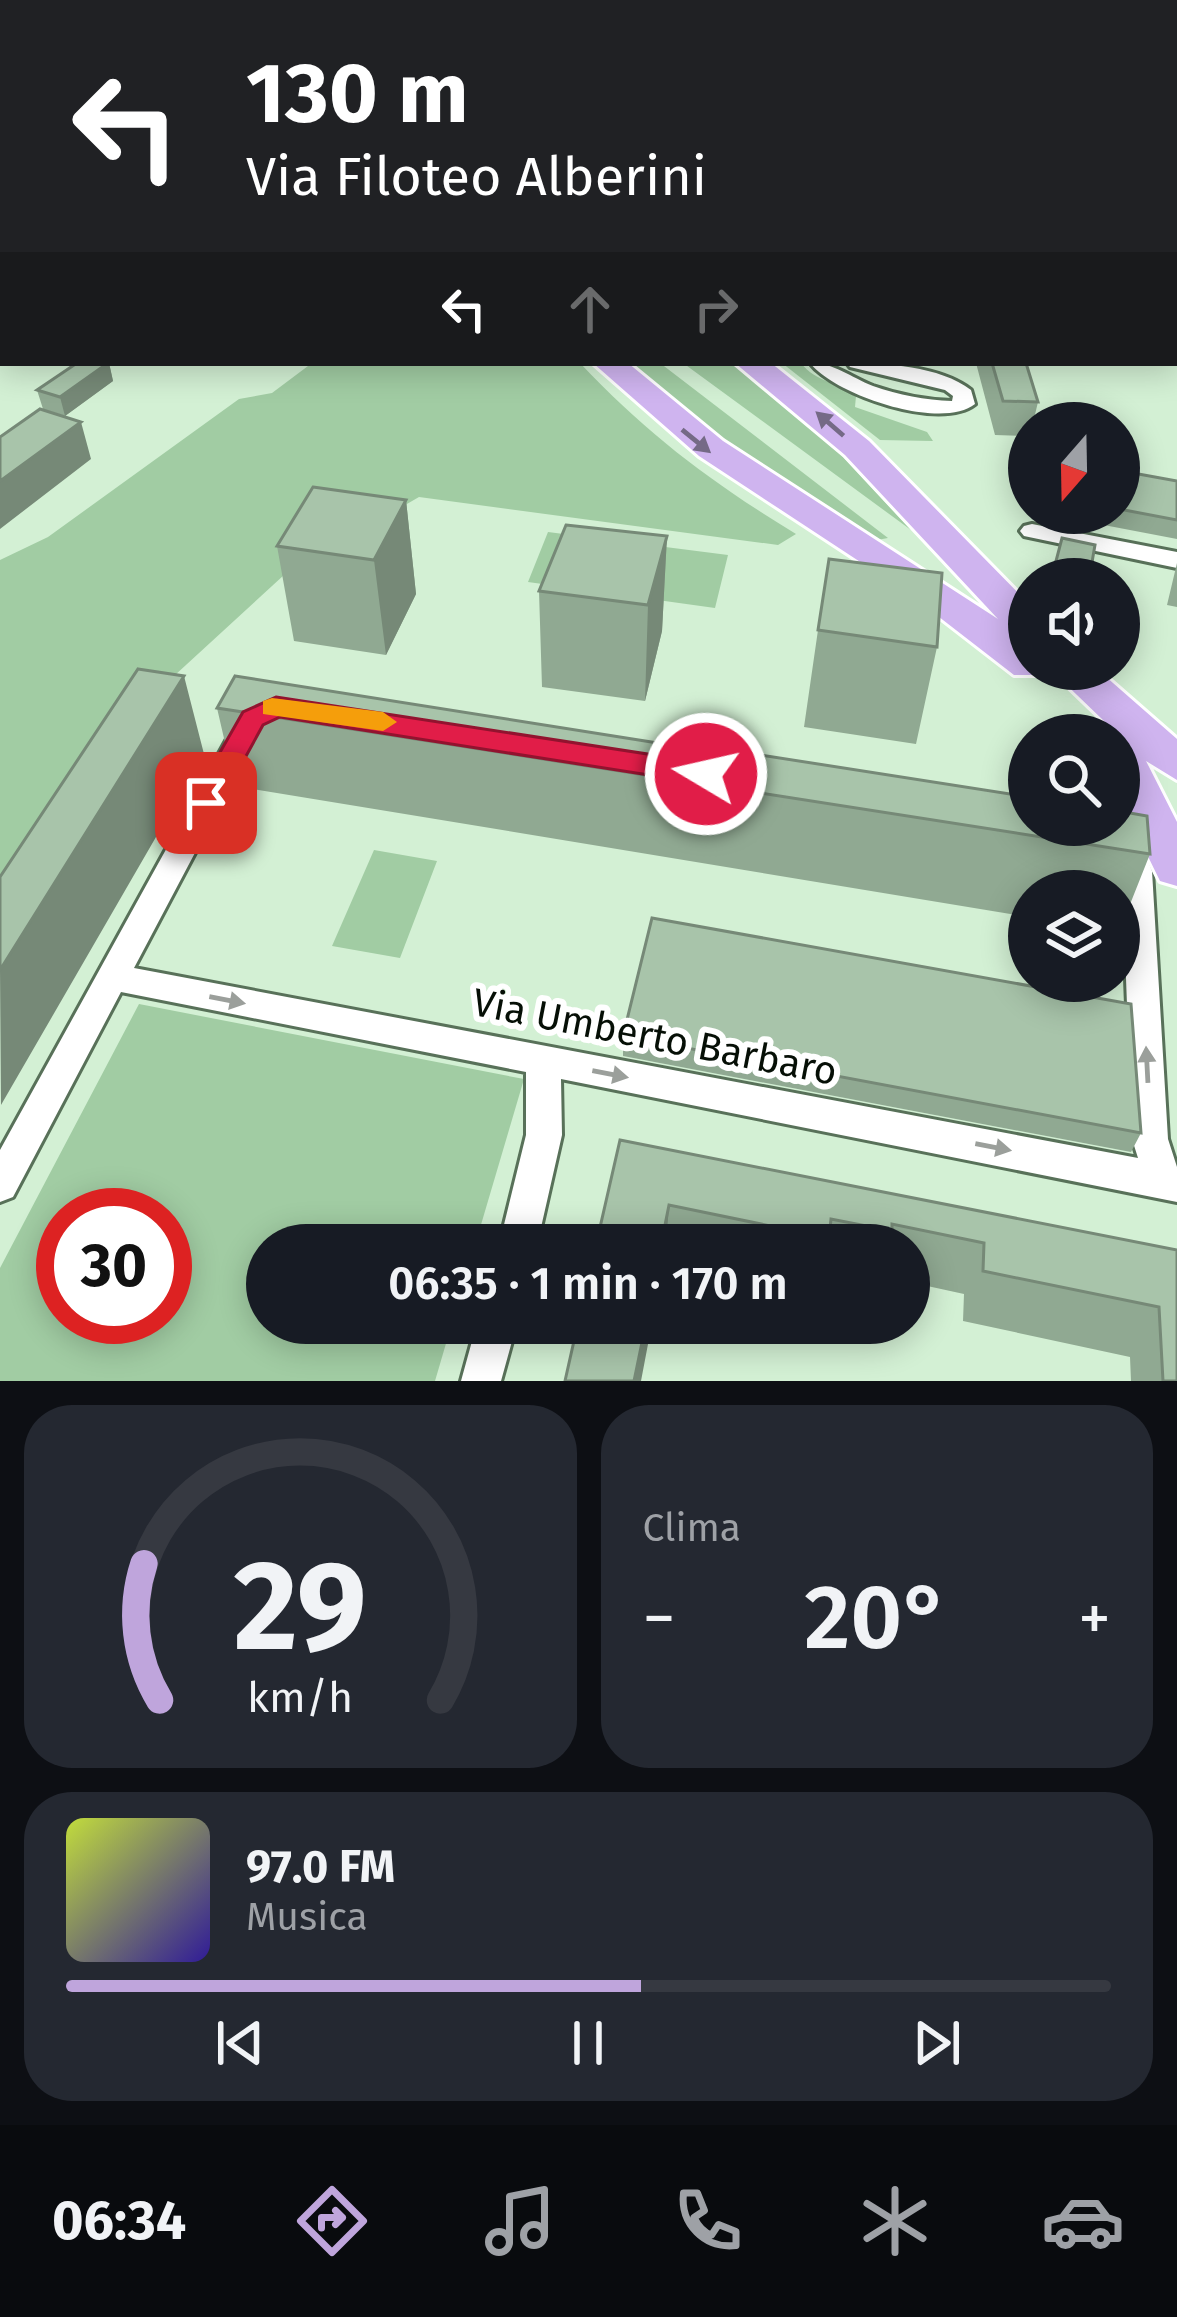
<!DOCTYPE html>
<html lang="it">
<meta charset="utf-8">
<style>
body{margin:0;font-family:"Fira Sans",sans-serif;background:#242831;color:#f1f3f6;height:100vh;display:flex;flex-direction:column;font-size:45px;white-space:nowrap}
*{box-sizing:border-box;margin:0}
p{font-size:39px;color:#9ea1a6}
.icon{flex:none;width:66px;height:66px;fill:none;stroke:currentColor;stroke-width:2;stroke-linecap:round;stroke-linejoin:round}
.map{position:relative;height:1381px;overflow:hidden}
.panel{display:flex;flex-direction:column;gap:24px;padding:24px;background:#0d0f14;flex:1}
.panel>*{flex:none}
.guide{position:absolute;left:0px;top:0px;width:1179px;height:366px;box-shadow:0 6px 30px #0003;background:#202124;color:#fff;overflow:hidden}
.needle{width:78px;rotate:200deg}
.buttons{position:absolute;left:1008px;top:402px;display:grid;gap:24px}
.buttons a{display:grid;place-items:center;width:132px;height:132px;border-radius:50%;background:#171b24;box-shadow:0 6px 30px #0003;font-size:60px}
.speed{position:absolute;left:36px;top:1188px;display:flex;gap:24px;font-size:60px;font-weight:700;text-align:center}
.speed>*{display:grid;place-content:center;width:156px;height:156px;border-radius:50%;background:#171b24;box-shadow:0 6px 30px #0003;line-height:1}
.speed .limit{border:18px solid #d22;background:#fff;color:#111}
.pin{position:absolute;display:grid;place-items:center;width:102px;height:102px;color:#fff;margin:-51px;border-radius:24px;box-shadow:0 6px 18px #0006}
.me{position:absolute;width:132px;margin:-66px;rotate:279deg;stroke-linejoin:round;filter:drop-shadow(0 0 9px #0008)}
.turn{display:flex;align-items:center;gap:42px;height:252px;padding:0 48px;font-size:54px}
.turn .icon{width:156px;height:156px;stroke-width:2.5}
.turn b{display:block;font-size:84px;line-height:102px}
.lanes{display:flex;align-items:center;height:114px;padding:0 48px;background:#0003;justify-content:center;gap:60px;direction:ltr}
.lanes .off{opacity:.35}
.big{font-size:90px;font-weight:600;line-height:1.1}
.panel .tile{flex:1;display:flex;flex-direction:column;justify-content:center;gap:18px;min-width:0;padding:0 42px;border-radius:48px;background:#242831}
.panel .dial{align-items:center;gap:0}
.dial svg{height:312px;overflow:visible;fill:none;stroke:#363941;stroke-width:7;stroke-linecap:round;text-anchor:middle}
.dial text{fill:#f1f3f6;stroke:none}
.song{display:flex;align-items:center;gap:36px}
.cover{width:144px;height:144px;border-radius:18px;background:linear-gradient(135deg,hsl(70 70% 55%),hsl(250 70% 35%))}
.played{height:12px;border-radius:6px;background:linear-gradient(90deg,#bfa5dc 55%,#363941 55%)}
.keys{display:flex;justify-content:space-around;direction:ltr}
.heat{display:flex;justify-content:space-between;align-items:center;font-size:66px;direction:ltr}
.panel .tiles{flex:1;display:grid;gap:24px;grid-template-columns:1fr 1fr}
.tile:last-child{grid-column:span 2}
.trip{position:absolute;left:246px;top:1224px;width:684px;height:120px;border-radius:60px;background:#171b24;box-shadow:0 6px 30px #0003;font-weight:600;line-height:120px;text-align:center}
.tabs{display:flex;height:192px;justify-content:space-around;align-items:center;background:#090b0e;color:#9ea1a6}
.tabs .icon{width:84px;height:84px}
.tabs .current{color:#bfa5dc}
.tabs b{font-size:54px;color:#f1f3f6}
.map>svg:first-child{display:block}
.green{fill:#a1cca3;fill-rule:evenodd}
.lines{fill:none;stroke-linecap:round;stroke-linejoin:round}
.street-casing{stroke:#587159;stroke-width:6}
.secondary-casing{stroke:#587159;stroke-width:6}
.primary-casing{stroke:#fff;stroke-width:6}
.street{fill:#fff;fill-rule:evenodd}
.secondary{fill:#fff;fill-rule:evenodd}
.primary{fill:#cfb4ef;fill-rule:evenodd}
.wall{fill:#90a992}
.shaded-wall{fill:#768977}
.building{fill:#a8c4aa;stroke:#768977;stroke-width:3}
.oneway{fill:#756a86}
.oneway2{fill:#9b9f9b}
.route{fill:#e11d48;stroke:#92132f;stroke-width:3}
.slow{fill:#f59e0b}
.labels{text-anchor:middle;stroke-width:12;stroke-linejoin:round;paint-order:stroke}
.near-street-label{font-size:39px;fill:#060f06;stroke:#fff}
</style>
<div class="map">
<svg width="1177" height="1381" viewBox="0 0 1177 1381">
<rect width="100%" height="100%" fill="#d3f0d4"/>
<path class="green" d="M312 363H580C648 435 711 482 796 534L778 545 419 497 284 575 150 698 0 909V560L48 537 239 399 272 393Z
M621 363H660L888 538 877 540 765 475Z
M683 363H733L741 369 831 444 911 530Z
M782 363H801C816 383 839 381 856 396L855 407 927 432 933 441 880 440Z
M548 532 728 555 715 608 528 582Z
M374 850 437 861 400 958 332 946Z
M139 1004 524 1079 475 1245H267V1323H452L435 1381H0V1268ZM165 1215V1317H63V1215Z"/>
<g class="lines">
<g class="street-casing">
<path id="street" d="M1048 0H1062L1047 3Z
M1176 259H1177V271H1176Z
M810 363C835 363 850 377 873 386 899 395 925 400 952 401L953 396 945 390 850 367 847 363C885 363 940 366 971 390L975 404C941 431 835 395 810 363Z
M1032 524 1177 552V568L1024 536 1020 531 1024 526Z
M246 720 260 730 134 968 1138 1158 1132 1139 1122 871 1115 852 1119 844H1141L1152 871 1168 1139 1177 1167V1202L561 1079 562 1135 537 1245H499L526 1135V1072L121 992 13 1197 0 1202V1150L232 730Z
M477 1323H517L501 1381H461Z"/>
</g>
<g class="secondary-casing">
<path id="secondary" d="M172 0H203L170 3Z"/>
</g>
<g class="primary-casing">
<path id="primary" d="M179 0H202L205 3H182Z
M593 363H628L723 441 998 619 845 455 735 363H771L869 441 1029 604V641L1024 640 1029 644V669H1047L1044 675H1014L912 596 699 456Z
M1050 669H1097L1177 739V780L1146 761 1177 822V886L1160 881 1119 797V747H1131Z"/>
</g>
<use href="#street" class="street"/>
<use href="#secondary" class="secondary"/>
<use href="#primary" class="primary"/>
</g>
<path class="wall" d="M520 0H633L638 3H520Z
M1142 0H1177V1L1176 3 1143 2Z
M0 49H3V134L0 133Z
M109 363 113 381 65 416 43 409 37 390Z
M976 363H1026L1038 402 1033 423H1029V436L995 435Z
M1119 463 1122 471 1177 481V539L1088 522 1086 530 1064 526 1067 513H1119Z
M406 500 416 594 386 655 294 641 277 546Z
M667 536 662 631 645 701 542 687 539 591Z
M1062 538 1091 568 1088 578 1054 571Z
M1177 563V607L1167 605Z
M818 630 937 647 916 744 804 727Z
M217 708 1150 854 1119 932V891H1029V917L235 786Z
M623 1036 1141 1133 1131 1152 623 1056Z
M620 1140 1177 1250V1381H1131L1130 1357 963 1321 964 1294 909 1282V1245H596Z"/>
<path class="shaded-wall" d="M84 0H120L121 3H72Z
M0 20H3V40L0 41Z
M3 299V360L0 362V301Z
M109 363 113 381 65 416 60 397Z
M81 422 91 459 0 529V481Z
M406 500 416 594 386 655 374 560Z
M667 536 662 631 645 701 648 605Z
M184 676 204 754 1 1105 0 970Z
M669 1205 666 1245H661Z
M646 1323H652L641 1381H634Z"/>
<path class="building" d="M2 0H84L72 3H3V20H0V11L3 10Z
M130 0H160L164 3H134Z
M549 0H633L638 3H554Z
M994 0H1039L1035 3H989Z
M0 49H3V113L0 112Z
M3 266V299L0 301V268Z
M77 363H108L60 397 37 390Z
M992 363H1026L1038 402 1003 401Z
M40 409 81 422 0 481V437Z
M1119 463 1123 464 1122 471 1177 481V520L1119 509Z
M313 487 406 500 374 560 277 546Z
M566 525 667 536 648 605 539 591Z
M1062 538 1095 545 1091 568 1056 561Z
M829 559 942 573 937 647 818 630Z
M138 669 184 676 0 970V877Z
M235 676 683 747 684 743 1029 797V825H1119V811L1147 816 1150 854 217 708Z
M652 918 1131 1004 1141 1133 623 1036Z
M620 1140 1177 1250V1381H1163L1159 1307 983 1271 984 1243 892 1224V1231L831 1219 829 1238 669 1205 661 1245H596Z
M578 1323H646L634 1381H565Z"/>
<defs><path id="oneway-solid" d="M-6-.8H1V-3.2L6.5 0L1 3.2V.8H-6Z" transform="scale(3)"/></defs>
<g class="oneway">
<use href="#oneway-solid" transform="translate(830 424) rotate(-139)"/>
<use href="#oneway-solid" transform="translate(696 441) rotate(39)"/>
</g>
<g class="oneway2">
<use href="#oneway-solid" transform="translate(227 1000) rotate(11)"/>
<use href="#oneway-solid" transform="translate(1147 1065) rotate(-93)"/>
<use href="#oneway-solid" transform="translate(610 1074) rotate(11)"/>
<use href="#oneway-solid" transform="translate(993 1147) rotate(11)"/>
</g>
<path class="route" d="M276 697 706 763 721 774 706 784 280 717 263 725 216 811H195L191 803 243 712Z"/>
<path class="slow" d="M272 698 383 712 397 722 383 731 263 714V701Z"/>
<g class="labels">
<g class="near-street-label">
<text transform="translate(655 1036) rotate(11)" y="14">Via Umberto Barbaro</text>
</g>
</g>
</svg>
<div class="buttons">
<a><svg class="needle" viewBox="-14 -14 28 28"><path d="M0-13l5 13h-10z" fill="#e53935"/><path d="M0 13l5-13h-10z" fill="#9ea1a6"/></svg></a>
<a><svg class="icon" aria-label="sound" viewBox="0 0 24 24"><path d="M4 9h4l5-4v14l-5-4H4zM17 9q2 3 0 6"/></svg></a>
<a><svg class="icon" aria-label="search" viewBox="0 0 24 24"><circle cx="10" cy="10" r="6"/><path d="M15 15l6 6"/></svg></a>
<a><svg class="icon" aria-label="layers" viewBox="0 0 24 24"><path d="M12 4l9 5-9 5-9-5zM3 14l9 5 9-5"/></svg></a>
</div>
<div class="speed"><div class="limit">30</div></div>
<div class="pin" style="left:206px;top:803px;background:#d93025"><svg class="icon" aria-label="arrive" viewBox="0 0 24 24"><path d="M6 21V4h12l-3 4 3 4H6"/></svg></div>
<svg class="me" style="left:706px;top:774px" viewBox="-20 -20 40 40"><circle r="17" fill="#e11d48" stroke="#fff" stroke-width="3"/><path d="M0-11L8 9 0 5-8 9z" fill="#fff"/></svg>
<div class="trip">06:35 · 1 min · 170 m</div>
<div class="guide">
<div class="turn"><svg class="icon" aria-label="left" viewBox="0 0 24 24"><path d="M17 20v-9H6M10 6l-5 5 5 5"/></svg><div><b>130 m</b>Via Filoteo Alberini</div></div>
<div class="lanes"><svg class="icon" aria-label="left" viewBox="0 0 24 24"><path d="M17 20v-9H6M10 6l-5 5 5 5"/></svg><svg class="icon off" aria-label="ahead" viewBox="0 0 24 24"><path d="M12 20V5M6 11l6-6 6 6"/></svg><svg class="icon off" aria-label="right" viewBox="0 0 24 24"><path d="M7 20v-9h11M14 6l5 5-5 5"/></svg></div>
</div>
</div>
<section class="panel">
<div class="tiles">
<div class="tile dial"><svg viewBox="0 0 100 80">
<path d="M14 69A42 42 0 1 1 86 69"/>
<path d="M14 69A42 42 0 0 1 10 34" stroke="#bfa5dc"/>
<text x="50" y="56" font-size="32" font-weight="700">29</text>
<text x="50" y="72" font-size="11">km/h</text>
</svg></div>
<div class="tile"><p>Clima</p>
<div class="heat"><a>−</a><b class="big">20°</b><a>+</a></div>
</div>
<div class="tile">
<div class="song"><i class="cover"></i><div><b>97.0 FM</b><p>Musica</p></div></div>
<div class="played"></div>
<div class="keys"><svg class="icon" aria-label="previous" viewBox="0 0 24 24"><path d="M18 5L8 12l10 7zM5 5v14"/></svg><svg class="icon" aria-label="pause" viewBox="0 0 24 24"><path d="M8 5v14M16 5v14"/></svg><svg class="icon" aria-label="next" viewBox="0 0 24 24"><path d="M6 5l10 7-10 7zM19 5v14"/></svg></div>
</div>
</div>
</section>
<nav class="tabs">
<b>06:34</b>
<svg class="icon current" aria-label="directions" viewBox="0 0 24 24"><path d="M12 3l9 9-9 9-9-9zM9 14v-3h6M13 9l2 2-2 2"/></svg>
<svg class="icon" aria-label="music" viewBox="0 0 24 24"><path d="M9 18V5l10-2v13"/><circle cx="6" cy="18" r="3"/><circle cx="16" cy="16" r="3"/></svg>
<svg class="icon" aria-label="phone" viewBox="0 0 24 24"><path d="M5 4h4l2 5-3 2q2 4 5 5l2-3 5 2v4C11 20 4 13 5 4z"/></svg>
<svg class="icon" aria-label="climate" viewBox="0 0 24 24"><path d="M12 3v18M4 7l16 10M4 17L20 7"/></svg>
<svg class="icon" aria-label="car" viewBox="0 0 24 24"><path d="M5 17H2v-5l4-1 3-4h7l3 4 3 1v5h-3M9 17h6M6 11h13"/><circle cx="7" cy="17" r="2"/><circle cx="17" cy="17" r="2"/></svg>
</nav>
